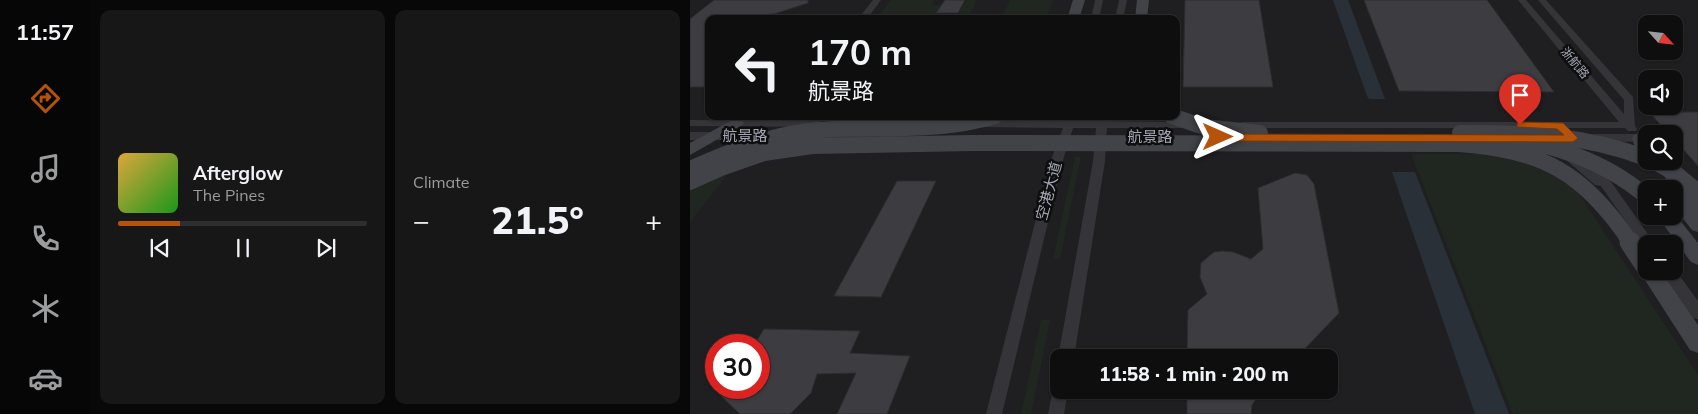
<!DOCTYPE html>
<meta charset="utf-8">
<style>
body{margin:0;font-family:Mulish,"Noto Sans SC",sans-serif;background:#171718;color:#f1f3f6;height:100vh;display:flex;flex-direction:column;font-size:19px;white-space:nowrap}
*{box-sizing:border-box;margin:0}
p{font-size:16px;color:#9b9c9e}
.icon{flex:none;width:28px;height:28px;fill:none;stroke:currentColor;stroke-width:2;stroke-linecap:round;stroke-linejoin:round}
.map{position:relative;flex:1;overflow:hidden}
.drawer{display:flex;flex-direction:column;gap:10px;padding:10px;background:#080808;width:600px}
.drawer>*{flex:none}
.top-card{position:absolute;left:15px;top:15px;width:475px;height:105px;border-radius:10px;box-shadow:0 1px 4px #0004,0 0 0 1px #2e2e2f;background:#0e0e0f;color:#f1f3f6;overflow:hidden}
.needle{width:32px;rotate:117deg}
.buttons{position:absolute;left:948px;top:15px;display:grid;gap:10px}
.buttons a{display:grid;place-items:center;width:45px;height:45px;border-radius:10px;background:#0e0e0f;box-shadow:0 1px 4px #0004,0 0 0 1px #2e2e2f;font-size:25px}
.speed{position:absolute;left:15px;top:334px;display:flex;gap:10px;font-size:25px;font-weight:700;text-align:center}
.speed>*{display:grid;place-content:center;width:65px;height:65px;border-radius:50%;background:#0e0e0f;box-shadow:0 1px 4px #0004,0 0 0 1px #2e2e2f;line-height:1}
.speed .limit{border:8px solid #d22;background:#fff;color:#111}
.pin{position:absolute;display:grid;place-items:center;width:42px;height:42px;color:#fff;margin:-51px -21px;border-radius:50% 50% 50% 0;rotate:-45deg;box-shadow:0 0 5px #0007}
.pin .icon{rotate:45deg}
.me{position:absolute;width:55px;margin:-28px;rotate:90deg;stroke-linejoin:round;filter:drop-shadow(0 0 4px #0008)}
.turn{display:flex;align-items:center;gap:18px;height:105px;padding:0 20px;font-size:22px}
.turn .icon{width:65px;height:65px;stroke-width:2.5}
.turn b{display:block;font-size:35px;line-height:42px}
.big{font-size:38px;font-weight:800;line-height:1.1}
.drawer .widget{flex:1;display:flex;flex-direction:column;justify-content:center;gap:8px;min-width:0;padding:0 18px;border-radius:10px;background:#171718}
.song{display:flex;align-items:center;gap:15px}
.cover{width:60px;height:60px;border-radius:8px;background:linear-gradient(135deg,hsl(40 70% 55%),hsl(120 70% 35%))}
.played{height:5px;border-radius:2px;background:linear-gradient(90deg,#b45309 25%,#2e2e2f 25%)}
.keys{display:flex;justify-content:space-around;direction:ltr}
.heat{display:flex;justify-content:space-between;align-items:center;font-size:28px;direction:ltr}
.drawer .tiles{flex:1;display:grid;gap:10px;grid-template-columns:repeat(2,1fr)}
.trip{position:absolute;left:360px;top:349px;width:288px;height:50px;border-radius:10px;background:#0e0e0f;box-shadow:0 1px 4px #0004,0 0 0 1px #2e2e2f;font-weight:800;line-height:50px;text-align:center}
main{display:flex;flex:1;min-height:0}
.dock{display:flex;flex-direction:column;width:90px;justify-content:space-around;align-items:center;background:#060606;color:#9b9c9e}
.dock .icon{width:35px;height:35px}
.dock .current{color:#b45309}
.dock b{font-size:22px;color:#f1f3f6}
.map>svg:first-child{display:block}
.built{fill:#1f1f21;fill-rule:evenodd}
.green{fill:#1f2720}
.water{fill:#293038}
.building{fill:#3d3d41;stroke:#2d2d30}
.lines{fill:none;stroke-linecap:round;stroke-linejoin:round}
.minor{fill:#343439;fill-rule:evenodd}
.secondary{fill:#424349;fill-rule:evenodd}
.secondary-bridge-far1{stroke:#424349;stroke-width:16}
.secondary-bridge{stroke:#424349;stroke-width:21}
.route{fill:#b45309;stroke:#753606}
.labels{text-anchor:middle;stroke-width:5;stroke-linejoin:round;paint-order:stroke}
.far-street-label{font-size:12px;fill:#a4a8b5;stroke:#0e0e0f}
.street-label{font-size:15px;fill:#a4a8b5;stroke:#0e0e0f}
</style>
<main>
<nav class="dock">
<b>11:57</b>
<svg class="icon current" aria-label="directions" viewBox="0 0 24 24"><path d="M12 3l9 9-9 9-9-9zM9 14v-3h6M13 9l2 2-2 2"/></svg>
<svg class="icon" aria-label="music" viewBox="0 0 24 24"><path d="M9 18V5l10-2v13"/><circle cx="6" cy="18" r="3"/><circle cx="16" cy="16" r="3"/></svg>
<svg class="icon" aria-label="phone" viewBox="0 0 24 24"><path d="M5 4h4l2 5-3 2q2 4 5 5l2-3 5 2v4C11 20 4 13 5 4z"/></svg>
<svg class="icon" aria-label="climate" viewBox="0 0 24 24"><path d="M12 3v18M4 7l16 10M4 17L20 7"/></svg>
<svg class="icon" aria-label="car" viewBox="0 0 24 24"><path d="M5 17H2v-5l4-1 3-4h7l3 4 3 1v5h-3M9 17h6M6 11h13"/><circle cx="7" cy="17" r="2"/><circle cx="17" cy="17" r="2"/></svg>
</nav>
<section class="drawer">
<div class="tiles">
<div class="widget">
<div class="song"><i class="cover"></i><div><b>Afterglow</b><p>The Pines</p></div></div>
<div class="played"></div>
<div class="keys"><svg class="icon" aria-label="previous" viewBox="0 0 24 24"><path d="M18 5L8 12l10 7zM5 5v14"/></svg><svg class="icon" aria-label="pause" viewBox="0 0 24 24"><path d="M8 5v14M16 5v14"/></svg><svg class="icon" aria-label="next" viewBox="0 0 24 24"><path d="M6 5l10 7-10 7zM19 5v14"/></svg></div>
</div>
<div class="widget"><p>Climate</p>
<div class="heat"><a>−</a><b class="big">21.5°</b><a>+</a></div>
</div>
</div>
</section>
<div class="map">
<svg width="1008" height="414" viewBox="0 0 1008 414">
<rect width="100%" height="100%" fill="#131314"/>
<path class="built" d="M0 0H1008V414H0ZM19 19H486V116H19ZM956 24H984V51H956ZM956 79H984V106H956ZM956 134H984V161H956ZM956 189H984V216H956ZM956 244H984V271H956ZM26 345H69V388H26ZM369 358H639V390H369Z"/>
<path class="green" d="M201 0H244L242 5H251L246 14H268L276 0H287L278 19H186Z
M320 0H363L356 19H311Z
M721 154H812L864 174 887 191 1008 375V414H823Z
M385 157H391L370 259H363Z
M41 170 0 222V190Z
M351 320H360L341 414H331Z"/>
<path class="water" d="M643 0H658L695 99H679L677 96Z
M702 172H725L819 414H785Z"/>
<path class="building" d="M24 0H118V3L84 14 61 16 57 19H19V87H0V19Z
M255 0H275L268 13H246Z
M495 0H569L583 87H493Z
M674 0H797L864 92 709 91Z
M959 112H1008V166L984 139V134H979Z
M605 173 617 175 624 184 649 313 606 358H497L498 310 517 294 510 277 511 263 524 252 533 251 543 252 561 259 573 249 568 188Z
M207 181H246L191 297 144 296Z
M74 329 170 331 160 353 220 356 197 414H147L166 373 127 374 121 393 100 414H50L31 396 40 388H69V345H64Z
M497 390H572L562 405 561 414H497Z"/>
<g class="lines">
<path class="minor" d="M183 0H191L177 19H168Z
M405 0H413L409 19H401Z
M429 0H437L433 19H425Z
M828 0H836L934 114V100L848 0H856L943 97 945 126 947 129 946 131H938L935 128H552L547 125 552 122H929Z
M377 116H387L386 121H406L407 116H417V121L497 122 502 125 497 128H417L415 161 384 358H369V359L368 358 403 161 406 128H383L373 160 312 414H296L361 160 373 128 290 127 285 124 290 121H375Z
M0 120 130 121 135 124 130 127 0 126Z
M0 132H75L81 136 75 140H0Z
M143 133H200L206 137 200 141 139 140 137 137 139 134Z
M905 134H950L956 138 950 142 901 141 899 138 901 135Z
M879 152 897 165 895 162 897 159H905L965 244H956V248H954L911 186 905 185 875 159 873 156 875 153Z
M984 268 1008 301V319L1003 318 971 271H984Z
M369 383V390H378L374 414H358L364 384Z"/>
<path class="secondary" d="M383 0H395L389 19H377Z
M447 0H459L457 19H445Z
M46 118 51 120 54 123 51 126 0 155V143Z
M950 133 956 136V161H963L956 166 950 164 942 138 945 134Z
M980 167 986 169 1008 196V232L1002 230 984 207V195L987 194 972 173 974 169Z
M984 213 1008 243V265L1001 262 967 216H984Z
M956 264V271H971L1008 325V353L1000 350 953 277 950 271 953 265Z"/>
<path class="secondary-bridge-far1" d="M482 116 514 127 570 133
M770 133C836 133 893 134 956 158
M803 136C859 143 912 159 956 196
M963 161 985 173 1008 192
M0 169C40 151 83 134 127 130 190 125 243 134 305 116
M0 182 31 168 74 153 122 146 282 143 768 144C852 150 894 172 941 243"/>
<path class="secondary-bridge" d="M940 242 956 266"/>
</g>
<path class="route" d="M830 122 873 123 888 138 883 142 528 141 523 137 528 134 874 135 867 129 827 127V123Z"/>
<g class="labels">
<g class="far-street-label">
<text transform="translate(885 63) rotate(50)" y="4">浙航路</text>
</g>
<g class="street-label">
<text x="55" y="141">航景路</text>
<text x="460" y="142">航景路</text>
<text transform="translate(359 191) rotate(-75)" y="5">空港大道</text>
</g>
</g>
</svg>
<div class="buttons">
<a><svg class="needle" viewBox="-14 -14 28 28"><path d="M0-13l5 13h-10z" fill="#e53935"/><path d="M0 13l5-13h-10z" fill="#9b9c9e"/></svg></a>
<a><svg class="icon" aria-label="sound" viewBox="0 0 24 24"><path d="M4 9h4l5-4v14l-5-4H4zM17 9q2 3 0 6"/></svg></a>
<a><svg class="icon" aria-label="search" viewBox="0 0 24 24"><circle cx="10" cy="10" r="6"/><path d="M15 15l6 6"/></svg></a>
<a>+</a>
<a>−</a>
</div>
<div class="speed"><div class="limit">30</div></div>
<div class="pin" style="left:830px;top:125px;background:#d93025"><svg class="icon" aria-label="arrive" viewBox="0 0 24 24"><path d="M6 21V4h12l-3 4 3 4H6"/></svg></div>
<svg class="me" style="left:528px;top:137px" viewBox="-20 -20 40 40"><path d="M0-17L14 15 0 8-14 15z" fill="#b45309" stroke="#fff" stroke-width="4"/></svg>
<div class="trip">11:58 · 1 min · 200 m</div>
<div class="top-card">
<div class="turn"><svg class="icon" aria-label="left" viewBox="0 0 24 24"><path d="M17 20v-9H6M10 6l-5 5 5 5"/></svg><div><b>170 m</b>航景路</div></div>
</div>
</div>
</main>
